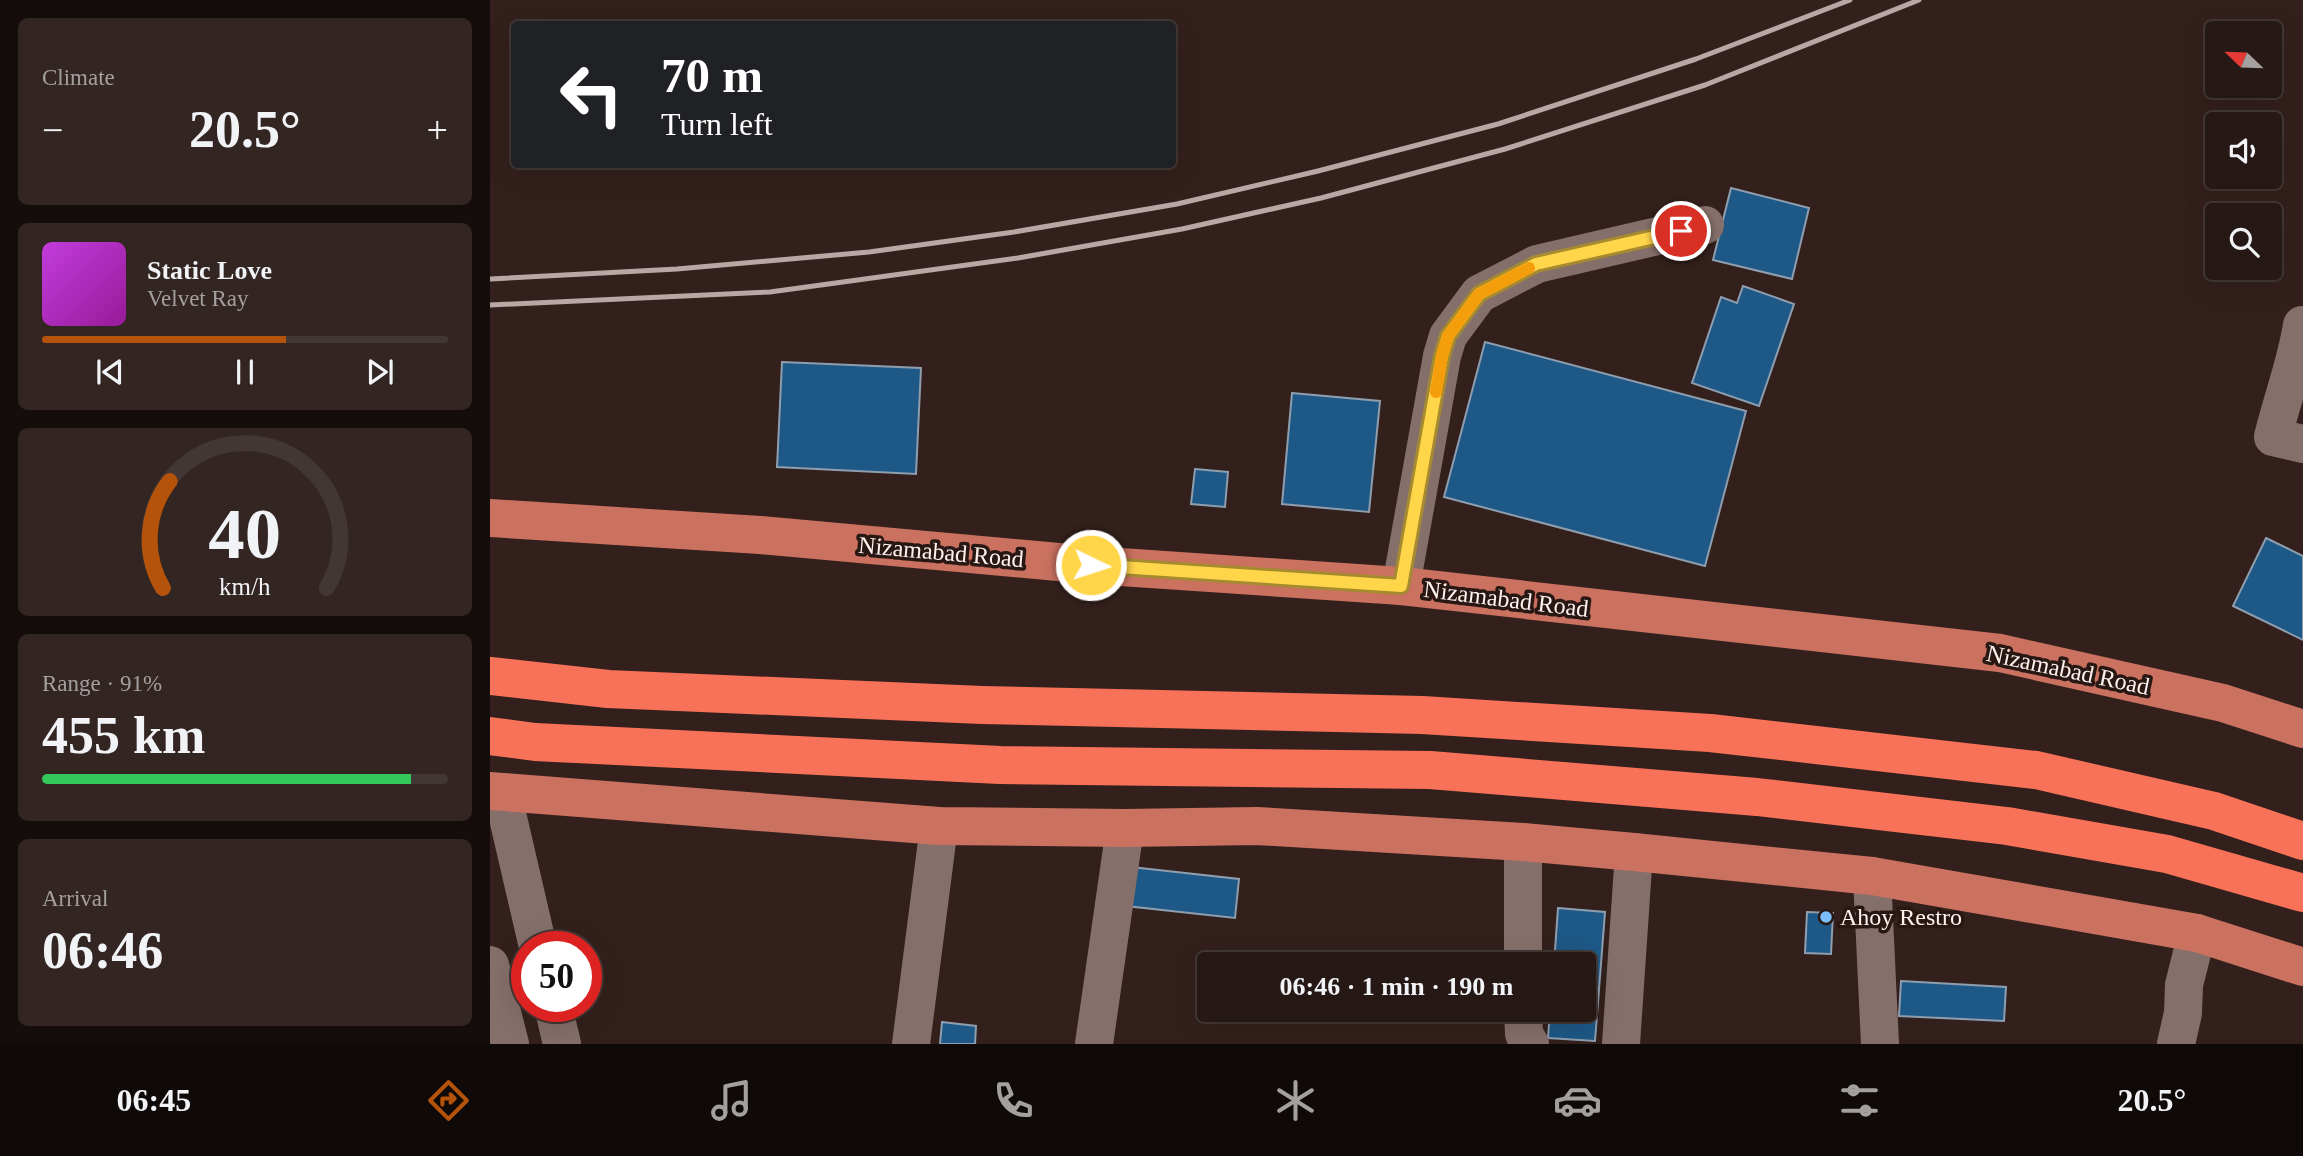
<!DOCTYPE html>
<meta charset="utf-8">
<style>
body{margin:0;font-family:Georgia,serif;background:#322522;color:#f1f3f6;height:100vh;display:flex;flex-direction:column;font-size:26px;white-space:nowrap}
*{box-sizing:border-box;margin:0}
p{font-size:23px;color:#a4a0a0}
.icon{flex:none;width:38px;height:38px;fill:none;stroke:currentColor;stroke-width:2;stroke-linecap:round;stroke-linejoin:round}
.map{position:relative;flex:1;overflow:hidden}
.side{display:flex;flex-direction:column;gap:18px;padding:18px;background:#150d0c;width:490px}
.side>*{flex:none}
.guide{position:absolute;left:21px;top:21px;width:665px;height:147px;border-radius:7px;box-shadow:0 7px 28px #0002,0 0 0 2px #423734;background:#202124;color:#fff;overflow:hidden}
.needle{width:46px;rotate:293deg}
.tools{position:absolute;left:1715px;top:21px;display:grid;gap:14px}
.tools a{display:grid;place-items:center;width:77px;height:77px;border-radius:7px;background:#261815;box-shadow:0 7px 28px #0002,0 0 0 2px #423734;font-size:35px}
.speed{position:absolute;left:21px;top:931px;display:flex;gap:14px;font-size:35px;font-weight:700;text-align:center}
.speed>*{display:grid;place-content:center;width:91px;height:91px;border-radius:50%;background:#261815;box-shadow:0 7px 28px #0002,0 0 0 2px #423734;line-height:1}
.speed .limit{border:10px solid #d22;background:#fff;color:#111}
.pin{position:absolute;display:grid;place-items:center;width:60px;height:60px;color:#fff;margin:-30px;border:4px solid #fff;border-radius:50%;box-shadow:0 2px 7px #0007}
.me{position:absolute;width:77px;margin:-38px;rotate:94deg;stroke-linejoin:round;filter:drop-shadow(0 0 5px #0008)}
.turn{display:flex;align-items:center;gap:24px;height:147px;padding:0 35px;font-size:32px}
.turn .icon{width:91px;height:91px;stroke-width:2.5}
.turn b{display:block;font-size:49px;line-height:60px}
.big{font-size:52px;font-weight:600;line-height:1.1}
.side .widget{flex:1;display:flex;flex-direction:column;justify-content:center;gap:10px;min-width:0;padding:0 24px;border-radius:10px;background:#322522}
.side .dial{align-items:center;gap:0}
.dial svg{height:182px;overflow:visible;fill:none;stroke:#423734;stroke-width:7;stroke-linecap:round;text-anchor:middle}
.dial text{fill:#f1f3f6;stroke:none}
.song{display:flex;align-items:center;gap:21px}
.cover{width:84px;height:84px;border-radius:10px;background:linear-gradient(135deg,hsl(290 70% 55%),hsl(300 70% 35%))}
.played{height:7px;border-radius:4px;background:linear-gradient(90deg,#b45309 60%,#423734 60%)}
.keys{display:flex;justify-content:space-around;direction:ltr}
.heat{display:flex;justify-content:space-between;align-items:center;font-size:38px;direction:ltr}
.charge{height:10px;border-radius:5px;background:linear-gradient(90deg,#34c759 91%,#423734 0)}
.trip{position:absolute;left:707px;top:952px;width:399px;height:70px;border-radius:7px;background:#261815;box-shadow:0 7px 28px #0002,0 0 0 2px #423734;font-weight:600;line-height:70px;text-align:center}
.menu{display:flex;height:112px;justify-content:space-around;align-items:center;background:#0f0a08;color:#a4a0a0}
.menu .icon{width:49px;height:49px}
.menu .selected{color:#b45309}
.menu b{font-size:32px;color:#f1f3f6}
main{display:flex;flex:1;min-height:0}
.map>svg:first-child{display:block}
.building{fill:#1e5886;stroke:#8e9eae;stroke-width:2}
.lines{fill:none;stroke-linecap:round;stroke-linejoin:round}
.minor{stroke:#856f6a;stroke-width:38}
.major{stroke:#ca7160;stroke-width:38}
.highway{stroke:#f87259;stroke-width:38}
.rail{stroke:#b7a8a5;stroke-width:5}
.route-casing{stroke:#a68a30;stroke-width:18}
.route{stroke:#ffd54a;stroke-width:12}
.slow{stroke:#f59e0b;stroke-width:12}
.poi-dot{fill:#7bbef9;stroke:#281713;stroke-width:2.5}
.labels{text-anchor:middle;stroke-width:7;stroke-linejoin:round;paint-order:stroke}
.street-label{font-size:24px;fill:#fef1ee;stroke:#281713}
.poi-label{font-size:24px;fill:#fef1ee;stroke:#281713;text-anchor:start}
</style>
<main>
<section class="side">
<div class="widget"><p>Climate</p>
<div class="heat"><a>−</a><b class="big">20.5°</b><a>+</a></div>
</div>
<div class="widget">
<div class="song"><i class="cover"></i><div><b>Static Love</b><p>Velvet Ray</p></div></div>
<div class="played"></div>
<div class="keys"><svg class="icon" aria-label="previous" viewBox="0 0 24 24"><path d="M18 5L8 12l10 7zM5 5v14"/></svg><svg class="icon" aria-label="pause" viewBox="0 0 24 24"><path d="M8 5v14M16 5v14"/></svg><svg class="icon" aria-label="next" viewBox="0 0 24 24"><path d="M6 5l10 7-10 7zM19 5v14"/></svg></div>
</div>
<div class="widget dial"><svg viewBox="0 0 100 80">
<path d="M14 69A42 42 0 1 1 86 69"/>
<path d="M14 69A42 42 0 0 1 17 22" stroke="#b45309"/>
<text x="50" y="56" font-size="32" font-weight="700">40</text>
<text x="50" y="72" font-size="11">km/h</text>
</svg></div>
<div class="widget"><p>Range · 91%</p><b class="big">455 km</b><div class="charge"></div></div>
<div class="widget"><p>Arrival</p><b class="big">06:46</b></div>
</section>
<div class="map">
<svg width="1813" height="1044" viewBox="0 0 1813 1044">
<rect width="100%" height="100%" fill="#33201c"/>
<path class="building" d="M1241 188 1319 208 1302 279 1223 260Z
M1253 286 1304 304 1269 406 1202 383 1231 297 1247 303Z
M995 342 1256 411 1215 566 954 497Z
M292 362 431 368 426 474 287 467Z
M802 393 890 401 879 512 792 504Z
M705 469 738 472 735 507 701 504Z
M1776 538 1813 556V640L1743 606Z
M641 867 749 879 745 918 636 906Z
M1068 908 1115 912 1105 1041 1058 1038 1060 1010H1094V964H1064Z
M1317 912 1343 913 1341 954 1315 953Z
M1411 981 1516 987 1514 1021 1409 1016Z
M452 1022 486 1026 485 1044H450Z"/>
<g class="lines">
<path class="minor" d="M1812 325C1806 364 1792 399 1783 437L1813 444
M911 586 952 356 958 336 989 294 1047 264 1215 225
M12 792 48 947
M1382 876 1390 1044
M1033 964V842
M0 965 20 1044
M63 1006 72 1044
M1033 1010 1034 1034 1040 1044
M421 1044 449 826
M604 1044 635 828
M1131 1044 1144 852
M1686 1044 1693 1013 1694 985 1707 933"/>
<path class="major" d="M0 518 270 535 601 565 911 586 1510 653 1733 703 1813 729
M0 791 449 826 635 828 767 826 1033 842 1144 852 1382 876 1707 933 1813 967"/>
<path class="highway" d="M0 676 118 689 492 705 932 715 1220 733 1546 770 1724 811 1813 841
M0 736 45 742 510 765 940 770 1267 797 1517 826 1677 854 1813 893"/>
<path class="rail" d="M0 279 187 269 379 252 524 232 687 204 828 171 1008 124 1206 59 1360 0
M0 305 280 292 528 258 692 229 831 198 1015 149 1215 85 1429 0"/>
</g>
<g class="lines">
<g class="route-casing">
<path id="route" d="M601 565 911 586 952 356 958 336 989 294 1046 264 1191 231"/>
</g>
<use href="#route" class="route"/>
<path class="slow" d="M946 392 952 356 958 336 989 294 1039 268"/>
</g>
<circle class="poi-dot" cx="1336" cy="917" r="7"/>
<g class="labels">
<g class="street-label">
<text transform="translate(451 552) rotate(5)" y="8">Nizamabad Road</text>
<text transform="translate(1016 599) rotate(7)" y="8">Nizamabad Road</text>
<text transform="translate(1578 670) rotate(12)" y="8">Nizamabad Road</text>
</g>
<g class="poi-label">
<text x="1350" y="925">Ahoy Restro</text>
</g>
</g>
</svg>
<div class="tools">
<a><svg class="needle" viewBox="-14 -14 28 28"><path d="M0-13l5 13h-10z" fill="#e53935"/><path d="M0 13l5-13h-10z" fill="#a4a0a0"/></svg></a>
<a><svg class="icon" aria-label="sound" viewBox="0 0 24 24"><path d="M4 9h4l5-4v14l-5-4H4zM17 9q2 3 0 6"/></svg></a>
<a><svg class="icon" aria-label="search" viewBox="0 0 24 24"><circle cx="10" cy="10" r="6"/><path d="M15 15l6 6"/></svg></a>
</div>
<div class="speed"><div class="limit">50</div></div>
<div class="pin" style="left:1191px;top:231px;background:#d93025"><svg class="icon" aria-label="arrive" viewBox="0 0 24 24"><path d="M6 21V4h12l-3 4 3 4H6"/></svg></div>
<svg class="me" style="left:601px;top:565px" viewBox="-20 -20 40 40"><circle r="17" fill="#ffd54a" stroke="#fff" stroke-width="3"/><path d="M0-11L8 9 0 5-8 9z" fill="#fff"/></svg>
<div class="trip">06:46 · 1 min · 190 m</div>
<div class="guide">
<div class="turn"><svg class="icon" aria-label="left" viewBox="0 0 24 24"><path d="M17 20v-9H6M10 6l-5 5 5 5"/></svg><div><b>70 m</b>Turn left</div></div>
</div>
</div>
</main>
<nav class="menu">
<b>06:45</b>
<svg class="icon selected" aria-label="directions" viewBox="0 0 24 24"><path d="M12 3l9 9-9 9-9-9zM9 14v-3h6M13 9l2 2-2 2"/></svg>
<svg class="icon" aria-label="music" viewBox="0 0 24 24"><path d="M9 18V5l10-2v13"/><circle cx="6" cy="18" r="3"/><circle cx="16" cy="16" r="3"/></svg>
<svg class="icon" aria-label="phone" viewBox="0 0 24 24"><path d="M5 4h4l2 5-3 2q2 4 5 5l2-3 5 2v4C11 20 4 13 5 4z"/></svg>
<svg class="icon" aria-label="climate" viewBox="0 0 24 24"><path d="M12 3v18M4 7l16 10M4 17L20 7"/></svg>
<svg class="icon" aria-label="car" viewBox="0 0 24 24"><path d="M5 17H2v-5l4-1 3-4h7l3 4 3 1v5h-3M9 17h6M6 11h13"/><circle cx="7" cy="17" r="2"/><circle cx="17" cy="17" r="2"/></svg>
<svg class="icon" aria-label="filters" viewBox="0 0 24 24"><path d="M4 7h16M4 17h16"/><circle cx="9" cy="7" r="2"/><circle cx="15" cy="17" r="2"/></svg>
<b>20.5°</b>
</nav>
